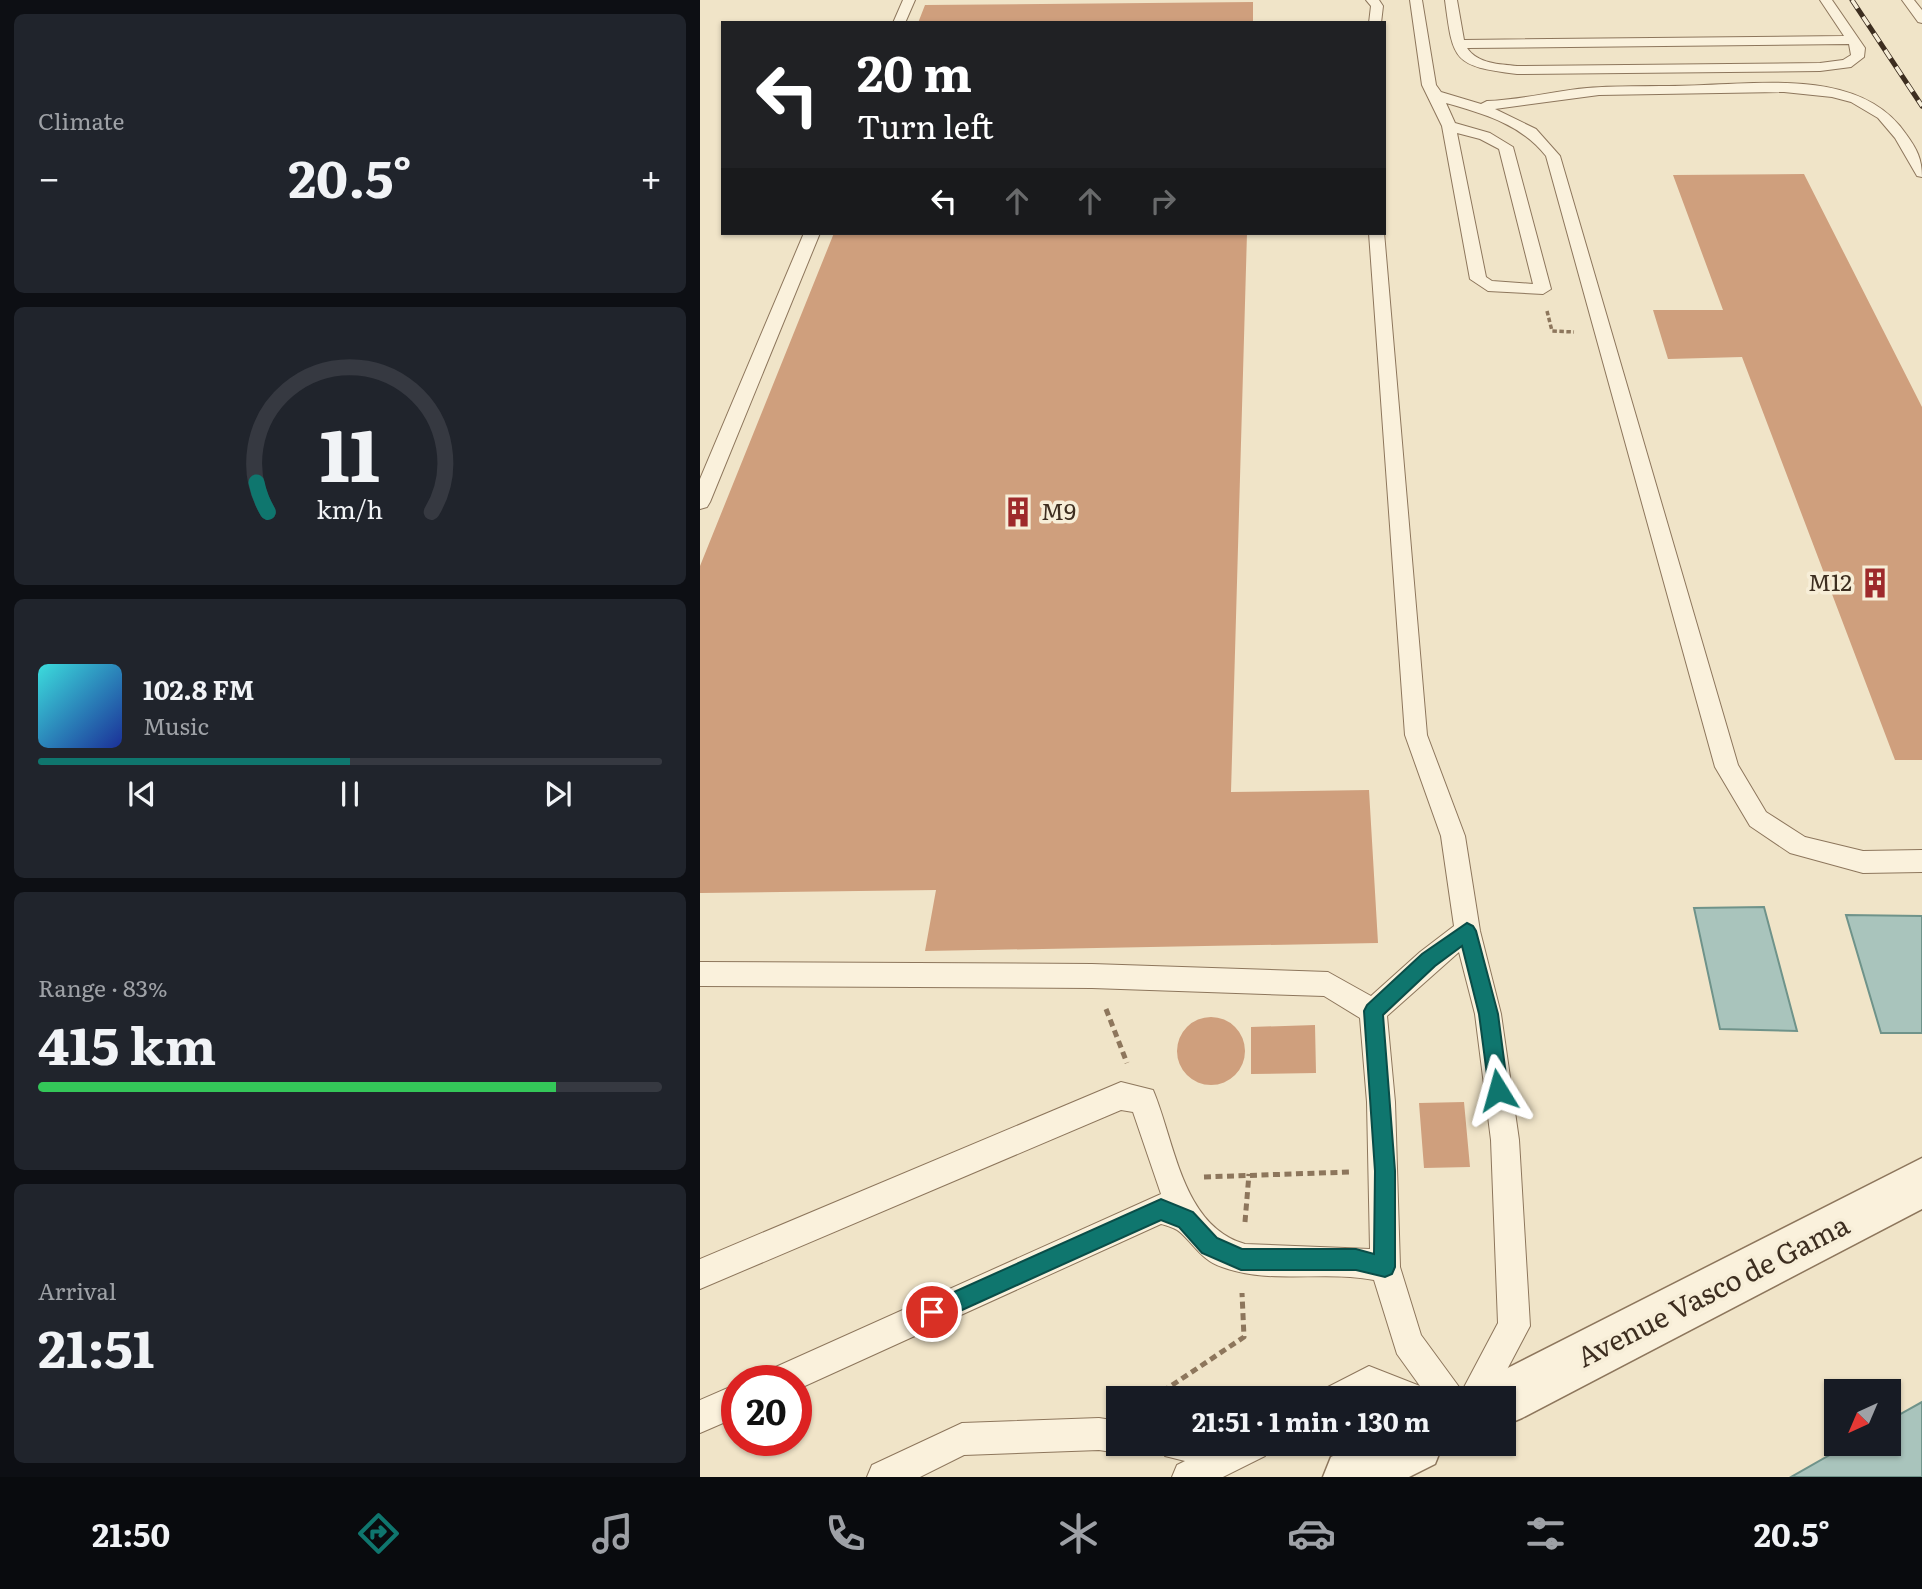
<!DOCTYPE html>
<meta charset="utf-8">
<style>
body{margin:0;font-family:Literata,serif;background:#20242c;color:#f1f3f6;height:100vh;display:flex;flex-direction:column;font-size:26px;white-space:nowrap}
*{box-sizing:border-box;margin:0}
p{font-size:23px;color:#9ea1a6}
.icon{flex:none;width:38px;height:38px;fill:none;stroke:currentColor;stroke-width:2;stroke-linecap:round;stroke-linejoin:round}
.map{position:relative;flex:1;overflow:hidden}
.sheet{display:flex;flex-direction:column;gap:14px;padding:14px;background:#0d0f14;width:700px}
.sheet>*{flex:none}
.top-card{position:absolute;left:21px;top:21px;width:665px;height:214px;border-radius:0px;box-shadow:0 2px 5px #0004;background:#202124;color:#fff;overflow:hidden}
.needle{width:46px;rotate:224deg}
.buttons{position:absolute;left:1124px;top:1379px;display:grid;gap:14px}
.buttons a{display:grid;place-items:center;width:77px;height:77px;border-radius:0px;background:#171b24;box-shadow:0 2px 5px #0004;font-size:35px}
.speed{position:absolute;left:21px;top:1365px;display:flex;gap:14px;font-size:35px;font-weight:700;text-align:center}
.speed>*{display:grid;place-content:center;width:91px;height:91px;border-radius:50%;background:#171b24;box-shadow:0 2px 5px #0004;line-height:1}
.speed .limit{border:10px solid #d22;background:#fff;color:#111}
.pin{position:absolute;display:grid;place-items:center;width:60px;height:60px;color:#fff;margin:-30px;border:4px solid #fff;border-radius:50%;box-shadow:0 2px 7px #0007}
.me{position:absolute;width:77px;margin:-38px;rotate:352deg;stroke-linejoin:round;filter:drop-shadow(0 0 5px #0008)}
.turn{display:flex;align-items:center;gap:24px;height:147px;padding:0 21px;font-size:32px}
.turn .icon{width:91px;height:91px;stroke-width:2.5}
.turn b{display:block;font-size:49px;line-height:60px}
.lanes{display:flex;align-items:center;height:66px;padding:0 21px;background:#0003;justify-content:center;gap:35px;direction:ltr}
.lanes .off{opacity:.35}
.big{font-size:52px;font-weight:700;line-height:1.1}
.sheet .card{flex:1;display:flex;flex-direction:column;justify-content:center;gap:10px;min-width:0;padding:0 24px;border-radius:10px;background:#20242c}
.sheet .dial{align-items:center;gap:0}
.dial svg{height:182px;overflow:visible;fill:none;stroke:#363941;stroke-width:7;stroke-linecap:round;text-anchor:middle}
.dial text{fill:#f1f3f6;stroke:none}
.song{display:flex;align-items:center;gap:21px}
.cover{width:84px;height:84px;border-radius:10px;background:linear-gradient(135deg,hsl(180 70% 55%),hsl(230 70% 35%))}
.played{height:7px;border-radius:4px;background:linear-gradient(90deg,#0f766e 50%,#363941 50%)}
.keys{display:flex;justify-content:space-around;direction:ltr}
.heat{display:flex;justify-content:space-between;align-items:center;font-size:38px;direction:ltr}
.charge{height:10px;border-radius:5px;background:linear-gradient(90deg,#34c759 83%,#363941 0)}
.trip{position:absolute;left:406px;top:1386px;width:410px;height:70px;border-radius:0px;background:#171b24;box-shadow:0 2px 5px #0004;font-weight:700;line-height:70px;text-align:center}
.menu{display:flex;height:112px;justify-content:space-around;align-items:center;background:#090b0e;color:#9ea1a6}
.menu .icon{width:49px;height:49px}
.menu .on{color:#0f766e}
.menu b{font-size:32px;color:#f1f3f6}
main{display:flex;flex:1;min-height:0}
.map>svg:first-child{display:block}
.water{fill:#a9c4bc;stroke:#6f938a;stroke-width:2}
.building{fill:#cf9f7d}
.lines{fill:none;stroke-linecap:round;stroke-linejoin:round}
.lane-casing{stroke:#8d765c;stroke-width:2}
.street-casing{stroke:#8d765c;stroke-width:3}
.path-far1{stroke:#8d765c;stroke-width:3.5;stroke-dasharray:4.5 2.5;stroke-linecap:butt}
.path{stroke:#8d765c;stroke-width:5;stroke-dasharray:7 4.5;stroke-linecap:butt}
.lane{fill:#faf1dc;fill-rule:evenodd}
.street{fill:#faf1dc;fill-rule:evenodd}
.rail-casing{stroke:#3d2e20;stroke-width:5}
.rail{stroke:#f7eed8;stroke-width:3.5;stroke-dasharray:10;stroke-linecap:butt}
.route{fill:#0f766e;stroke:#0a4d48;stroke-width:2}
.labels{text-anchor:middle;stroke-width:7;stroke-linejoin:round;paint-order:stroke}
.poi-label{font-size:23px;fill:#3d2e20;stroke:#f7eed8;text-anchor:start}
.near-street-label{font-size:28px;fill:#3d2e20;stroke:#f7eed8}
</style>
<main>
<section class="sheet">
<div class="card"><p>Climate</p>
<div class="heat"><a>−</a><b class="big">20.5°</b><a>+</a></div>
</div>
<div class="card dial"><svg viewBox="0 0 100 80">
<path d="M14 69A42 42 0 1 1 86 69"/>
<path d="M14 69A42 42 0 0 1 9 56" stroke="#0f766e"/>
<text x="50" y="56" font-size="32" font-weight="700">11</text>
<text x="50" y="72" font-size="11">km/h</text>
</svg></div>
<div class="card">
<div class="song"><i class="cover"></i><div><b>102.8 FM</b><p>Music</p></div></div>
<div class="played"></div>
<div class="keys"><svg class="icon" aria-label="previous" viewBox="0 0 24 24"><path d="M18 5L8 12l10 7zM5 5v14"/></svg><svg class="icon" aria-label="pause" viewBox="0 0 24 24"><path d="M8 5v14M16 5v14"/></svg><svg class="icon" aria-label="next" viewBox="0 0 24 24"><path d="M6 5l10 7-10 7zM19 5v14"/></svg></div>
</div>
<div class="card"><p>Range · 83%</p><b class="big">415 km</b><div class="charge"></div></div>
<div class="card"><p>Arrival</p><b class="big">21:51</b></div>
</section>
<div class="map">
<svg width="1222" height="1477" viewBox="0 0 1222 1477">
<rect width="100%" height="100%" fill="#f0e4c8"/>
<path class="water" d="M1064 907 1097 1031 1020 1029 994 908Z
M1146 915 1222 916V1033H1181Z
M1222 1402V1477H1091L1149 1444H1188V1421Z"/>
<path class="building" d="M553 2V23H218L225 5Z
M1104 174 1222 407V760H1195L1042 357 968 359 953 310H1023L973 175Z
M134 233H547L531 792 669 790 678 943 225 951 236 890 0 893V566Z
M477 1051a34 34 0 1 1 68 0a34 34 0 1 1-68 0Z
M615 1025 616 1073 551 1074V1027Z
M764 1102 770 1167 724 1168 719 1103Z"/>
<g class="lines">
<g class="lane-casing">
<path id="lane" d="M203 0H215L205 23H193Z
M666 0H679L683 6 681 23H669L671 6Z
M710 0H722L736 85 741 92 781 104 787 101C821 100 853 91 887 88 926 85 965 87 1004 85 1071 83 1163 71 1206 134 1217 149 1222 159 1222 177L1217 176 1195 138 1178 118 1151 102 1132 97 1084 92 899 95 795 109 836 129 860 156 1038 765 1066 812 1105 837 1163 851 1222 850V872L1163 873 1090 853 1050 826 1015 767 846 156C821 124 784 114 746 103L755 123 790 133 813 147 851 289 843 294 788 291 770 279 742 126 722 85ZM757 133 780 139 799 149 833 284 792 281 786 277Z
M745 0H757L764 40 1144 36 1120 0H1132L1165 48 1164 57 1151 67 1120 71 817 74C753 66 753 61 745 0ZM1149 44 1151 55 1143 60 1120 63 817 66C799 64 778 64 767 48Z
M1202 0H1214L1222 10V23L1218 22Z
M684 232 727 735 765 836 780 931 801 1014 819 1140 830 1326 792 1398H730L724 1391 727 1398H623L628 1387 669 1366 720 1386 697 1354 674 1280C624 1270 570 1285 522 1267 503 1261 495 1246 481 1233 476 1228 468 1226 461 1224L96 1390V1381H64L69 1370 461 1194 433 1112 421 1110 0 1289V1259L421 1082 453 1090C475 1142 482 1226 545 1244L670 1249 667 1102 660 1018 624 996 392 988 0 986V962L392 964 628 972 671 996 720 952 754 926 741 836 705 735 669 233ZM759 952 775 1014 791 1140 798 1323 762 1391 721 1335 700 1267 695 1102 687 1016Z
M104 233H120L10 502 7 507 0 509V479Z
M37 1384V1417L0 1433V1400Z
M399 1418 418 1421V1444H432L430 1449 418 1453 399 1450 264 1455 220 1477H167L172 1465 262 1423Z
M461 1444H569L565 1456 523 1477H472L477 1465 485 1461 465 1456Z"/>
</g>
<g class="street-casing">
<path id="street" d="M1222 1158V1209L822 1418 803 1426V1398H776L784 1380Z
M657 1444H743L735 1464 709 1477H623L631 1457Z"/>
</g>
<path class="path-far1" d="M847 311 852 331 874 332"/>
<path class="path" d="M406 1009 427 1063
M504 1177 649 1172
M545 1222 549 1174
M453 1398 544 1337 542 1293"/>
<use href="#lane" class="lane"/>
<use href="#street" class="street"/>
<g class="rail-casing">
<path id="rail" d="M1152 0 1222 106"/>
</g>
<use href="#rail" class="rail"/>
</g>
<path class="route" d="M767 923 773 926 776 931 798 1014 808 1090 805 1096 798 1099 791 1096 789 1090 779 1014 762 946 735 966 683 1015 695 1171V1267L692 1274 685 1277 656 1270H541L502 1253 479 1227 461 1220 240 1320 232 1323 225 1320 222 1312 225 1305 461 1199 493 1212 517 1238 542 1249H656L674 1254 675 1171 664 1011 667 1005 722 954Z"/>
<defs>
<g id="building-bare" transform="scale(2.415)"><path d="M-4-6H4V6H1V3H-1V6H-4ZM-2.5-4.3h1.7v1.8h-1.7ZM.8-4.3h1.7v1.8H.8ZM-2.5-1h1.7V.8h-1.7ZM.8-1h1.7V.8H.8Z" fill="#9e2a2b" stroke="#f7eed8" stroke-width="2.5" paint-order="stroke"/></g>
</defs>
<g fill-rule="evenodd">
<use href="#building-bare" x="318" y="512"/>
<use href="#building-bare" x="1175" y="583"/>
</g>
<g class="labels">
<g class="poi-label">
<text x="341" y="520">M9</text>
<text x="1152" y="591" text-anchor="end">M12</text>
</g>
<g class="near-street-label">
<text transform="translate(1013 1291) rotate(-27)" y="10">Avenue Vasco de Gama</text>
</g>
</g>
</svg>
<div class="buttons">
<a><svg class="needle" viewBox="-14 -14 28 28"><path d="M0-13l5 13h-10z" fill="#e53935"/><path d="M0 13l5-13h-10z" fill="#9ea1a6"/></svg></a>
</div>
<div class="speed"><div class="limit">20</div></div>
<div class="pin" style="left:232px;top:1312px;background:#d93025"><svg class="icon" aria-label="arrive" viewBox="0 0 24 24"><path d="M6 21V4h12l-3 4 3 4H6"/></svg></div>
<svg class="me" style="left:798px;top:1090px" viewBox="-20 -20 40 40"><path d="M0-17L14 15 0 8-14 15z" fill="#0f766e" stroke="#fff" stroke-width="4"/></svg>
<div class="trip">21:51 · 1 min · 130 m</div>
<div class="top-card">
<div class="turn"><svg class="icon" aria-label="left" viewBox="0 0 24 24"><path d="M17 20v-9H6M10 6l-5 5 5 5"/></svg><div><b>20 m</b>Turn left</div></div>
<div class="lanes"><svg class="icon" aria-label="left" viewBox="0 0 24 24"><path d="M17 20v-9H6M10 6l-5 5 5 5"/></svg><svg class="icon off" aria-label="ahead" viewBox="0 0 24 24"><path d="M12 20V5M6 11l6-6 6 6"/></svg><svg class="icon off" aria-label="ahead" viewBox="0 0 24 24"><path d="M12 20V5M6 11l6-6 6 6"/></svg><svg class="icon off" aria-label="right" viewBox="0 0 24 24"><path d="M7 20v-9h11M14 6l5 5-5 5"/></svg></div>
</div>
</div>
</main>
<nav class="menu">
<b>21:50</b>
<svg class="icon on" aria-label="directions" viewBox="0 0 24 24"><path d="M12 3l9 9-9 9-9-9zM9 14v-3h6M13 9l2 2-2 2"/></svg>
<svg class="icon" aria-label="music" viewBox="0 0 24 24"><path d="M9 18V5l10-2v13"/><circle cx="6" cy="18" r="3"/><circle cx="16" cy="16" r="3"/></svg>
<svg class="icon" aria-label="phone" viewBox="0 0 24 24"><path d="M5 4h4l2 5-3 2q2 4 5 5l2-3 5 2v4C11 20 4 13 5 4z"/></svg>
<svg class="icon" aria-label="climate" viewBox="0 0 24 24"><path d="M12 3v18M4 7l16 10M4 17L20 7"/></svg>
<svg class="icon" aria-label="car" viewBox="0 0 24 24"><path d="M5 17H2v-5l4-1 3-4h7l3 4 3 1v5h-3M9 17h6M6 11h13"/><circle cx="7" cy="17" r="2"/><circle cx="17" cy="17" r="2"/></svg>
<svg class="icon" aria-label="filters" viewBox="0 0 24 24"><path d="M4 7h16M4 17h16"/><circle cx="9" cy="7" r="2"/><circle cx="15" cy="17" r="2"/></svg>
<b>20.5°</b>
</nav>
